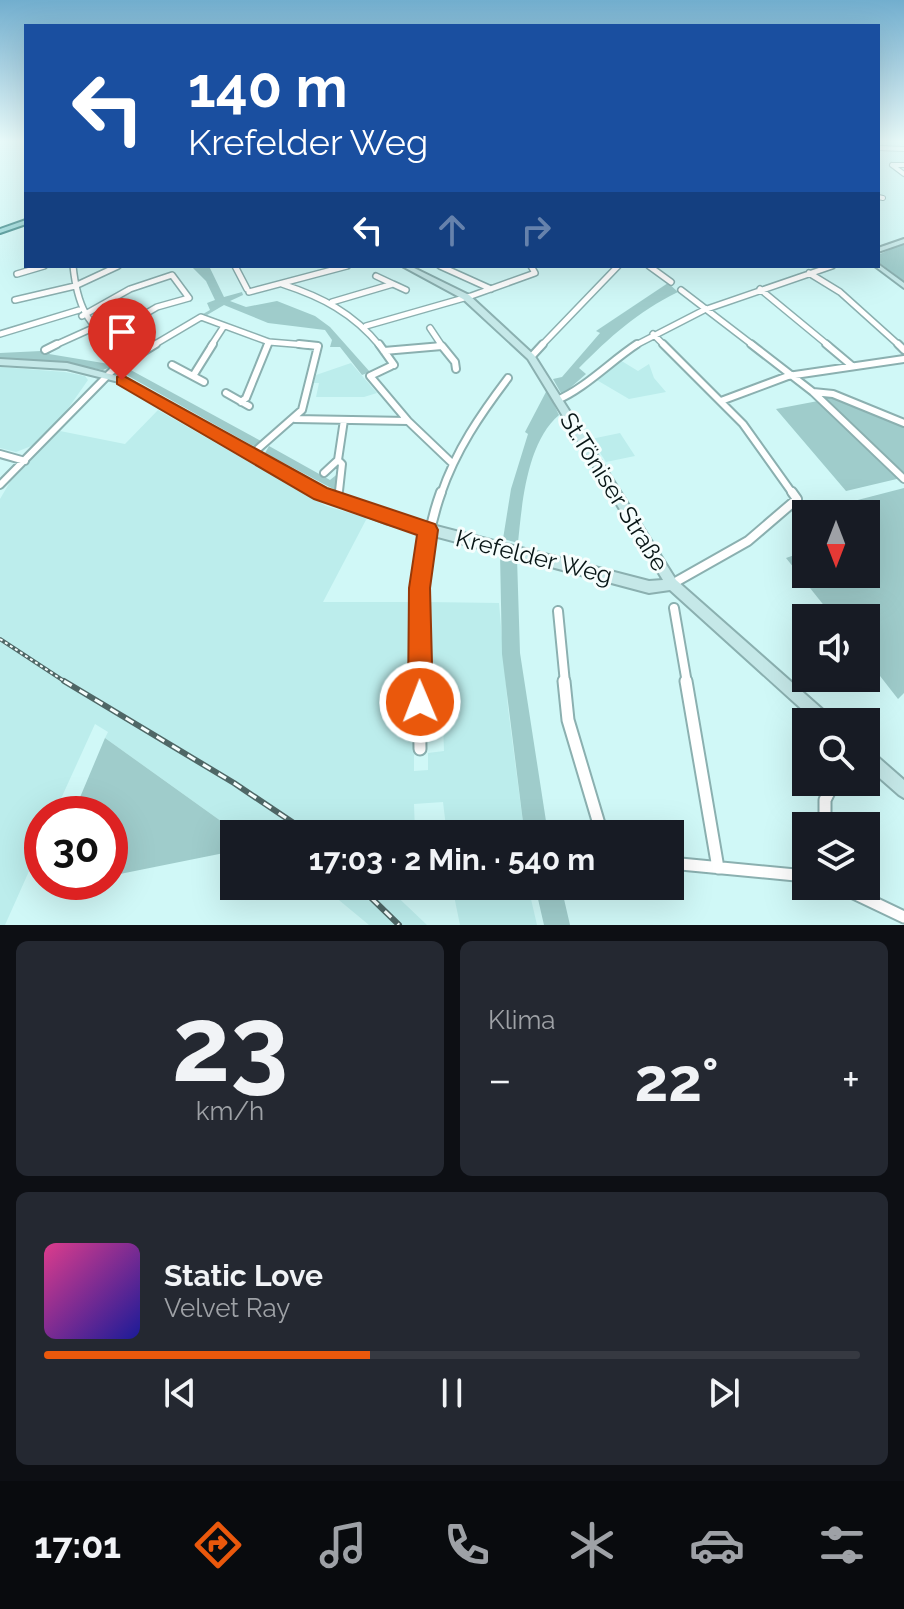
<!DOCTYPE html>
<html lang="de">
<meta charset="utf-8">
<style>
body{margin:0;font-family:Raleway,sans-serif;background:#242831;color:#f1f3f6;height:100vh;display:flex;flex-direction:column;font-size:30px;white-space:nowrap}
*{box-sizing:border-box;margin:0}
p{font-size:26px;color:#9ea1a6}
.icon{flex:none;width:44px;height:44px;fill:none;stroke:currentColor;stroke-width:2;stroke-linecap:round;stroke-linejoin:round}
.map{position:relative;height:925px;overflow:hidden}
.details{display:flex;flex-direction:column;gap:16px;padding:16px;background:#0d0f14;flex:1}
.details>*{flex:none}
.guide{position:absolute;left:24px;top:24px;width:856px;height:244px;border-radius:0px;box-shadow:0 8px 32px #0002;background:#1a4fa0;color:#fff;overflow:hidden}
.needle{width:52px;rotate:180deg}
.controls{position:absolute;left:792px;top:500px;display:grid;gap:16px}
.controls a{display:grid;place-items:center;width:88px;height:88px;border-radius:0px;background:#171b24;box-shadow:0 8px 32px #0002;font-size:40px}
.speed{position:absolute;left:24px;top:796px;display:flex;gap:16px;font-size:40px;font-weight:700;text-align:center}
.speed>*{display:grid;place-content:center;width:104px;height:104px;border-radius:50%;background:#171b24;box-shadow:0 8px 32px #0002;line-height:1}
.speed .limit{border:12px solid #d22;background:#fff;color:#111}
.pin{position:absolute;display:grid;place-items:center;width:68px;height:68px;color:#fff;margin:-82px -34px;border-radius:50% 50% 50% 0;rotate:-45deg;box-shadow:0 0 8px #0007}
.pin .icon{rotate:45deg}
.me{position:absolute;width:88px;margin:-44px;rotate:359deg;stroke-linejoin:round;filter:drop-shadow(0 0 6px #0008)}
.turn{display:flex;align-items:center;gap:28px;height:168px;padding:0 32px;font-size:36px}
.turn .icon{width:104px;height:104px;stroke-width:2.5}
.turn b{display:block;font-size:56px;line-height:68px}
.lanes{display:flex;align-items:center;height:76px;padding:0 32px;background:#0003;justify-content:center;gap:40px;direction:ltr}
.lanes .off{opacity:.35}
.big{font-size:60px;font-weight:700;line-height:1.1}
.details .tile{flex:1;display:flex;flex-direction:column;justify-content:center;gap:12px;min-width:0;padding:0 28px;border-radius:12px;background:#242831}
.details .dial{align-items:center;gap:0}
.dial b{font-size:104px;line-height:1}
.song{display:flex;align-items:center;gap:24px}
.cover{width:96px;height:96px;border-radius:12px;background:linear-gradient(135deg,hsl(330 70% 55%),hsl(240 70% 35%))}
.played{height:8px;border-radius:4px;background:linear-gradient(90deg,#ea580c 40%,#363941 40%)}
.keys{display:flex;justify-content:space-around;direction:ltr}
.heat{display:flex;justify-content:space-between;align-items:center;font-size:44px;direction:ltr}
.details .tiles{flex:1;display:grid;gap:16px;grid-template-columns:1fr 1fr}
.tile:last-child{grid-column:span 2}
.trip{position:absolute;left:220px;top:820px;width:464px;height:80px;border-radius:0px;background:#171b24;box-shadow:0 8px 32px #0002;font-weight:700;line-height:80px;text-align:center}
.dock{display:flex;height:128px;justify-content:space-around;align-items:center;background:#090b0e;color:#9ea1a6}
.dock .icon{width:56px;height:56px}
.dock .selected{color:#ea580c}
.dock b{font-size:36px;color:#f1f3f6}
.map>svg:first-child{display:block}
.built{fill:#bcedec}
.green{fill:#9fcccb}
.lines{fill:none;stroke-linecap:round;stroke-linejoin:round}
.street-far4-casing{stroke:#8bb0b0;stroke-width:6}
.street-far3-casing{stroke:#8bb0b0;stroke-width:8}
.street-far2-casing{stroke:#8bb0b0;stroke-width:10}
.street-far1-casing{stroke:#8bb0b0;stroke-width:12}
.street-casing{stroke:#8bb0b0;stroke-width:15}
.secondary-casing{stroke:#8bb0b0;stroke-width:4}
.primary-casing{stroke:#2b7d7d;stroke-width:4}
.street-far4{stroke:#fff;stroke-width:4}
.street-far3{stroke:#fff;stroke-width:5}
.street-far2{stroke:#fff;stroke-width:6}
.street-far1{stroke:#fff;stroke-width:8}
.street{stroke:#fff;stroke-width:11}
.secondary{fill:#c5e8e8;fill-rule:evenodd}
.primary{fill:#8bd2d2;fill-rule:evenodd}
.rail-far1-casing{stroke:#4f6766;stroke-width:4}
.rail-casing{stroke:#4f6766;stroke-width:6}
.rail-far1{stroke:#f6fefd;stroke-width:2;stroke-dasharray:3;stroke-linecap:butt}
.rail{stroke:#f6fefd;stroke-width:3;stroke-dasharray:9;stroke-linecap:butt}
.route{fill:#ea580c;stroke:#983908;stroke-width:2}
.labels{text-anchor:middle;stroke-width:6;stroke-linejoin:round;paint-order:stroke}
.street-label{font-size:24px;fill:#081616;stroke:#f6fefd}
</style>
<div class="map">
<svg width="904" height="925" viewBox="0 0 904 925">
<rect width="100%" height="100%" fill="#d0f8f7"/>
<path class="built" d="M620 360 638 371 649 364 654 378 666 392 629 399 595 379Z
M351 363 377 393 364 397H316L319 383H314L316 375Z
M0 367 65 372 85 376 88 380 65 413 34 445 16 452 0 448Z
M158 410 326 506 367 518 323 602H414V771L428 770V753L444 751 443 722 430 706 427 694V602L499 603 508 708 524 830 455 832 446 827 443 802 414 804 415 832 239 834 105 738 108 732 95 724 54 814H42V842L5 925H0V499L10 482 60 431 125 444Z
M620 433 635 456 606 462 591 439Z
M322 886H386L427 925H369Z
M452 886H528L537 925H460Z"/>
<path class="green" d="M904 243V281L878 262V255Z
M191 266H209L224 297 242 292 243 295 230 301 246 307 277 301 315 316 330 327 370 372 362 375 340 347H330L332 340 325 330 268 323 224 305 207 315 203 314 210 310 207 303 215 300 206 281Z
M668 283 678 292C637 312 610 337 579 368L586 374 562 395 553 379 562 377 600 333 596 331Z
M41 351 51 352 49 354 115 365 103 370 62 363 0 361V353Z
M127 368 261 441 253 446 123 373Z
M796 379 901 478 846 491 776 409 818 401Z
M547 390 559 415C527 442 522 503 518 543L503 539 511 489 528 434 525 432Z
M818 394 832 395 904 424V476Z
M269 446 330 480 340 472 337 491 265 453Z
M904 488V693L898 699 866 658V618H834L786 558 806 551V574H866V514H861L850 502Z
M500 553 517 558 520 653 548 834H525L524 830 502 654Z
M105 738 239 834H234V851L110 876V814H73Z
M535 886H561L570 925H544Z"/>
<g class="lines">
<g class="street-far4-casing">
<path id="street-far4" d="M878 148 904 149
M892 165 904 174
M892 165H904
M878 197 883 198"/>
</g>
<g class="street-far3-casing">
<path id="street-far3" d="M73 266C77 303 86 327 120 346
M235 266 247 289
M440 266 491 289
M649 266 671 282
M809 273 840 292 900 346
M17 274 44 266
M282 284C322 297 353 313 380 346
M393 284 406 290
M760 289 829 346
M681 290 754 346
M249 292 347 266
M15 300 75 286 118 266
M332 302 393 284 376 276
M82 316 130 289 172 275 189 298 157 307 106 337
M366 326 471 296 535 273 531 266
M430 328 442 346
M0 334 79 310
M653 334 665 346
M53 346 93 328
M152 346 201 317 269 342 318 346
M211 346 224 326
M267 346 269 342
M437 346H442
M541 346 618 266
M634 346 704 310 832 266"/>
</g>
<g class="street-far2-casing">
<path id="street-far2" d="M116 344 138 356
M379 344 394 365
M663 344 743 424 793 494
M751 344 813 392 833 394 904 423
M826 344 851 365
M898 344 904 350
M45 350 57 344
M384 351 442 346 455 362 456 369
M531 357 543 344
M172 365 204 382
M391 366 370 376 408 421 452 463
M193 376 213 344
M813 392 904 479
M226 393 249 406
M557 400C584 389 611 361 637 344
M721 401 788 376 904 359
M241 402 246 398 268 344
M295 419 408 421
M0 454 25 461
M252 454 302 410 318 346 299 344
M324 473 338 460
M0 485 112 371 156 344
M339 491 342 464 338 460 344 420
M441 494C456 450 480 415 508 378"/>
</g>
<g class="street-far1-casing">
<path id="street-far1" d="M672 584 748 541 797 499 792 492
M674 608 687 683
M558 611 565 683
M419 683C419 619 419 553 441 492"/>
</g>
<g class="street-casing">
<path id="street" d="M419 681 420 749
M564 681 568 720 602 834
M686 681 718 868
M825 826V800L834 782
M670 863 806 876
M839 886 904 917"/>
</g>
<g class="secondary-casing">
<path id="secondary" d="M904 239V243L878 252V248Z
M878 264 904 283V288L876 267 875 266H878Z
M402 266H410L469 295 534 355 676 580 831 717 833 722H816L670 590 649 593 385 523 317 497 119 382 67 369 0 365V359L67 363 125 378 325 491 386 513 649 581 663 580 528 359 463 299Z
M866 749 871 751 904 780V798L899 795 866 766Z"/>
</g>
<g class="primary-casing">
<path id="primary" d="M26 220V224L0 233V229Z"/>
</g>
<use href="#street-far4" class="street-far4"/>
<use href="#street-far3" class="street-far3"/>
<use href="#street-far2" class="street-far2"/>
<use href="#street-far1" class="street-far1"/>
<use href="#street" class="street"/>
<use href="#secondary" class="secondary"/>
<use href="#primary" class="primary"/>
<g class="rail-far1-casing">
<path id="rail-far1" d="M0 639 67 683"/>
</g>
<g class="rail-casing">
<path id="rail" d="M64 681 234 783 310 834
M359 886 399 925"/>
</g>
<use href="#rail-far1" class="rail-far1"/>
<use href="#rail" class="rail"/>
</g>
<linearGradient id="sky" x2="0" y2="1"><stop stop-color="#72aece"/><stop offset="0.52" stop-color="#eafcfb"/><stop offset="1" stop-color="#eafcfb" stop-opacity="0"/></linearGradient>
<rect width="904" height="271" fill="url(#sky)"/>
<path class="route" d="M122 375 327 488 435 524 438 530 430 588 433 702 429 711 420 714 411 711 408 702 409 588 417 535 314 499 117 384V377Z"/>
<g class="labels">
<g class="street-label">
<text transform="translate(614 492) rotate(58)" y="8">St.Töniser Straße</text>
<text transform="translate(534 557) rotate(14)" y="8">Krefelder Weg</text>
</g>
</g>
</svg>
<div class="controls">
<a><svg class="needle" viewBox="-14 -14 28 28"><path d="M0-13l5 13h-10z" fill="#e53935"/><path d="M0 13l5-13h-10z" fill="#9ea1a6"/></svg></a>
<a><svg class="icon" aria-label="sound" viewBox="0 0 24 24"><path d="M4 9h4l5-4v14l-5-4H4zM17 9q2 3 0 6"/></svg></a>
<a><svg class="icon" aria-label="search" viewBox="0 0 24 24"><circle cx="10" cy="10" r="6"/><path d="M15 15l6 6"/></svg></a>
<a><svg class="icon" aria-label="layers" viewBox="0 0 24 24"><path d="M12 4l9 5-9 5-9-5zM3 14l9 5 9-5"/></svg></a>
</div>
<div class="speed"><div class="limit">30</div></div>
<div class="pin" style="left:122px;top:380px;background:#d93025"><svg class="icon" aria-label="arrive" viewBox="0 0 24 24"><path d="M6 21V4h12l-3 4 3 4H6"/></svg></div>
<svg class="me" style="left:420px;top:702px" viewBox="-20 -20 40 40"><circle r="17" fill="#ea580c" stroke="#fff" stroke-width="3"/><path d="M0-11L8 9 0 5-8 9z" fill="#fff"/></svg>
<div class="trip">17:03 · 2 Min. · 540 m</div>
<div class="guide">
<div class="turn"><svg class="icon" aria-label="left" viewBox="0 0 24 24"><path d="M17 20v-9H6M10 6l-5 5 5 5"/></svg><div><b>140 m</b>Krefelder Weg</div></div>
<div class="lanes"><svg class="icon" aria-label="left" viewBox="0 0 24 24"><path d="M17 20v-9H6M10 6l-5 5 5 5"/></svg><svg class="icon off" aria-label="ahead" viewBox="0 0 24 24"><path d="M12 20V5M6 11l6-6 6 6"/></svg><svg class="icon off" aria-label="right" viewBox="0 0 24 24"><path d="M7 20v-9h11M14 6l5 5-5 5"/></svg></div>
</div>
</div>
<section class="details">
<div class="tiles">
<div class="tile dial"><b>23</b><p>km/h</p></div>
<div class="tile"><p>Klima</p>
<div class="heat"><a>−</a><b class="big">22°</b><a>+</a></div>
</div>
<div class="tile">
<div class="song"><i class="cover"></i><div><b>Static Love</b><p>Velvet Ray</p></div></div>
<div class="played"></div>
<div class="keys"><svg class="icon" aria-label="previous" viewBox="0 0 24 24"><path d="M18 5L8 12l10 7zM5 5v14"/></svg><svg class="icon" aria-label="pause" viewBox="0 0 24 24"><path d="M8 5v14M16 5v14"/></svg><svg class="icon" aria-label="next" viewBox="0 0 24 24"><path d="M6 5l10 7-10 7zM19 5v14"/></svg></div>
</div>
</div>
</section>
<nav class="dock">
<b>17:01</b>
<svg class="icon selected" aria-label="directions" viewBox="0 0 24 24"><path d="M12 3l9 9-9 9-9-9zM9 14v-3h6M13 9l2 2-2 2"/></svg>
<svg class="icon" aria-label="music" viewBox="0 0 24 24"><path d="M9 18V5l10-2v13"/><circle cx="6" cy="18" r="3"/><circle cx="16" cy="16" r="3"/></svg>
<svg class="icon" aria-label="phone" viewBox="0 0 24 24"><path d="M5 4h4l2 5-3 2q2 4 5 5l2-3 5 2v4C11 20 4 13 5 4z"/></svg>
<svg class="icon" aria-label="climate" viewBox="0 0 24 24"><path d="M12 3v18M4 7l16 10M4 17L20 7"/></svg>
<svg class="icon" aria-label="car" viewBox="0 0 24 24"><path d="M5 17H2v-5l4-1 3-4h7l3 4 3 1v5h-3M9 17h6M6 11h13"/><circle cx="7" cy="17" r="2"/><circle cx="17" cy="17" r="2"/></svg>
<svg class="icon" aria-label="filters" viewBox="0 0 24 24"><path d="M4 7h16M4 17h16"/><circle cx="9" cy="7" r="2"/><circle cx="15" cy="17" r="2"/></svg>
</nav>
